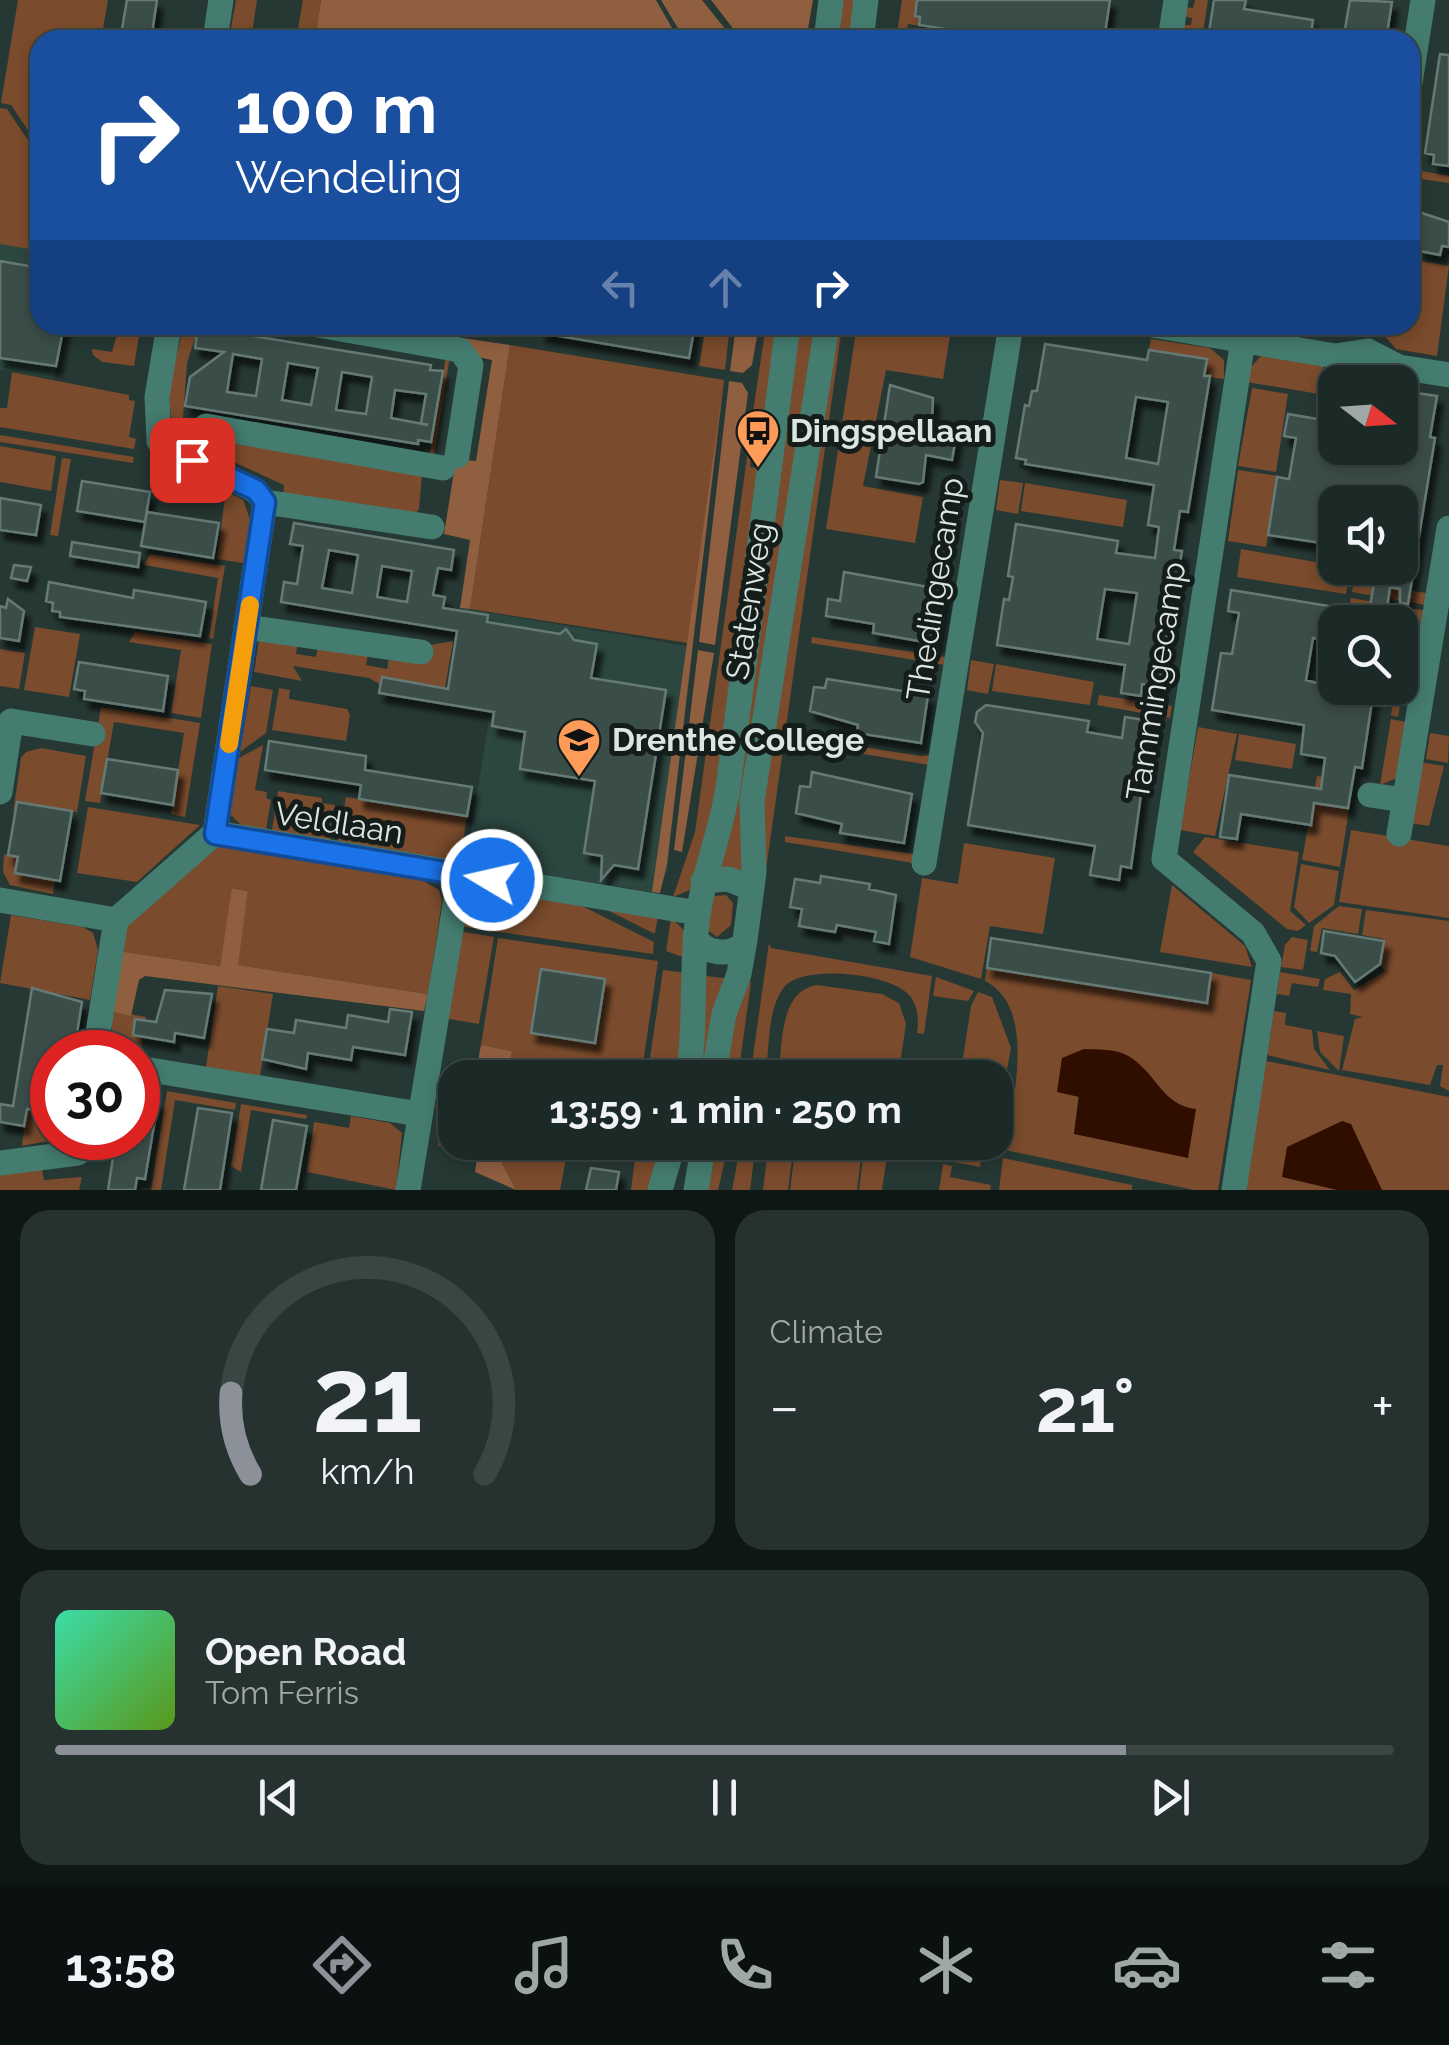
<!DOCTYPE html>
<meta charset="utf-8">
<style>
body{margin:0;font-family:Raleway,sans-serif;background:#25322f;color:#f1f3f6;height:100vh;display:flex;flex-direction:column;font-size:38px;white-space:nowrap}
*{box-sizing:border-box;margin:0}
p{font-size:32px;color:#a0a7a7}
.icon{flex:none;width:55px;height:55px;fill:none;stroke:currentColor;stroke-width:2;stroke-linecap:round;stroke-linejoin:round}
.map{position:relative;height:1190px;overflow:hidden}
.sheet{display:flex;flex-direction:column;gap:20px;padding:20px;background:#0f1715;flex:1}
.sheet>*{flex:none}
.hud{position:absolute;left:30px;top:30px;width:1390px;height:305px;border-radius:30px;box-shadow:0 5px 15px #0003,0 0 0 2px #3a4644;background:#1a4fa0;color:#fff;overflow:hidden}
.needle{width:65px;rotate:107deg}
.fabs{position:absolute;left:1318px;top:365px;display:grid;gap:20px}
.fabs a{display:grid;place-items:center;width:100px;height:100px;border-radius:20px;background:#1c2a27;box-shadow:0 5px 15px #0003,0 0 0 2px #3a4644;font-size:50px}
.speed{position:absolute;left:30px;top:1030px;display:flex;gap:20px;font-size:50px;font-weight:700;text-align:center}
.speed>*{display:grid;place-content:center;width:130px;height:130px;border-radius:50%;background:#1c2a27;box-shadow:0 5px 15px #0003,0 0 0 2px #3a4644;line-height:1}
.speed .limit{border:15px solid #d22;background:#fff;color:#111}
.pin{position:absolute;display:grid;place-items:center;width:85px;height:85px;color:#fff;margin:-42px;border-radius:20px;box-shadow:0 5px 15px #0006}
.me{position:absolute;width:110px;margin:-55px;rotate:279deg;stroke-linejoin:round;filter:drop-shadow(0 0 8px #0008)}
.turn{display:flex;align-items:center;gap:35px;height:210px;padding:0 40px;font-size:45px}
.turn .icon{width:130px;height:130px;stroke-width:2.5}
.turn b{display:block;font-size:70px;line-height:85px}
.lanes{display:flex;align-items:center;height:95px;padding:0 40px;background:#0003;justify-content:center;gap:50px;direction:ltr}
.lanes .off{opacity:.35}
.big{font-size:75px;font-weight:700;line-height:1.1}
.sheet .widget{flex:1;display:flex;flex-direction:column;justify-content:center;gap:15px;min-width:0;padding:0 35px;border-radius:30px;background:#25322f}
.sheet .dial{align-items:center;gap:0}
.dial svg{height:260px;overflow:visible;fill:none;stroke:#3a4644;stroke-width:7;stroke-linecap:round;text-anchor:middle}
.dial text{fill:#f1f3f6;stroke:none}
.song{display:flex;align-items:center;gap:30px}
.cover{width:120px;height:120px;border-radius:15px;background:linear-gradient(135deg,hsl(160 70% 55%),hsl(90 70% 35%))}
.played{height:10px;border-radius:5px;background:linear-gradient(90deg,#8c9099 80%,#3a4644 80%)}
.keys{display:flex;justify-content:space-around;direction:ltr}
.heat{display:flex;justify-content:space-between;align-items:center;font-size:55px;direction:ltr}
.sheet .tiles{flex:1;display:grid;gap:20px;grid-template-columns:1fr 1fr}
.widget:last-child{grid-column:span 2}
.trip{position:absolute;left:438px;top:1060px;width:575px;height:100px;border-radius:30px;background:#1c2a27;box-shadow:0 5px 15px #0003,0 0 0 2px #3a4644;font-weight:700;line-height:100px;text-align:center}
.menu{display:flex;height:160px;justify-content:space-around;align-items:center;background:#0b1110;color:#a0a7a7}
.menu .icon{width:70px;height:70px}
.menu .on{color:#8c9099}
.menu b{font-size:45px;color:#f1f3f6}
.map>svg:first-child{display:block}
.built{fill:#2c4640}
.green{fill:#7a4b2c;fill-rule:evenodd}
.forest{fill:#905f40}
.water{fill:#2f0e00}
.building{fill:#3b4e49;stroke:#657974;stroke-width:2.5;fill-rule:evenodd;filter:url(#shadow)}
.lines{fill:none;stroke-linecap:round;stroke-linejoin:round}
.minor{stroke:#447c70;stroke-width:25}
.route-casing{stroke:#114b97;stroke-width:25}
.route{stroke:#1a73e8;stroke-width:18}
.slow{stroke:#f59e0b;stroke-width:18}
.labels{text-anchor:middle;stroke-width:10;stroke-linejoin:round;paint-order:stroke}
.poi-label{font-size:32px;font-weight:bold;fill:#dbe5e2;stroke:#151d1b;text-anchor:start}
.street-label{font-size:32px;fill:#dbe5e2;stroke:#151d1b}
</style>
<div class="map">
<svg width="1449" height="1190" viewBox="0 0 1449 1190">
<defs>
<filter id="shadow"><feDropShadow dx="5.5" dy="9" stdDeviation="2.5" flood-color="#0009"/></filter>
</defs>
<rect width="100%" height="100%" fill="#263834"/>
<path class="built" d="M0 221 1 244 40 251V325H65L54 379 0 370Z
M460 608 693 647 667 870 659 893 466 862 493 695 447 687Z"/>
<path class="green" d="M18 0H108L101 40H40V148L11 105 1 103Z
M236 0H257L251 40H229Z
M303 0H321L315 39 296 40Z
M836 0H858L853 40H829Z
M902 0H917L915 16 943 29 908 24 905 40H896Z
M1195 0H1208L1202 40 1179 34 1181 25H1191L1192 18 1182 16 1184 7 1193 8Z
M0 108 7 109 40 158V251L0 244Z
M1410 169 1449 176V183L1421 179 1411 240 1416 175Z
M1410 259 1449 266 1437 356 1396 349 1384 335 1387 325H1410Z
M183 325H199L187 363 183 418 197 421 191 443C152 423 178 360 183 325Z
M706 325H730L725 370 699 366Z
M766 325H780L764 440 749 438Z
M792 325H821L749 871 711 870Z
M831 325 842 327 753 963 758 840Z
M857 325H996L997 337 951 329 943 379 886 370 863 486 923 497 915 543 826 529Z
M118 331 139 335 134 366 102 362 93 355 92 349 112 352Z
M1151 339 1210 348 1224 360V379L1204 376 1206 359 1149 350Z
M510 345 724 380 688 643 470 609Z
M1262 355 1324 361 1319 394 1247 382 1249 369Z
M446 356H450L434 455 429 459Z
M1329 362H1361L1406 374 1401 407 1400 382H1335V396L1324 394Z
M12 372 129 395V400L135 401 129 437 136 439 134 449 0 427V408H7Z
M1252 388 1288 394 1276 472 1238 466Z
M0 435 134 457 133 463 0 442Z
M215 438 422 474 419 509 414 515 283 497 284 485 212 452Z
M0 446 56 456 51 491 0 482Z
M748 450 752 451 750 467 760 469 721 802 692 889 673 897 695 832Z
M62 458 71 459 58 536 50 535Z
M1238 470 1278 476 1266 547 1228 541Z
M153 472 204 480 243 500 250 519 243 563 217 559 225 497 151 485Z
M1000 480 1023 483 1018 514 996 510Z
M1025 483 1127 500 1123 527 1021 511Z
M1241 549 1350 568 1346 594 1237 577Z
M150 554 225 566 213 639 209 638 218 578 144 565Z
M1354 583 1427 593 1426 605 1352 592Z
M1351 598 1402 607 1400 618 1349 609Z
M1408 608 1430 611 1423 653 1401 650Z
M35 627 80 634 69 697 24 690Z
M135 632 212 644 201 718 171 713 181 650 129 642Z
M812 637 946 657 945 665 811 643Z
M259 640H298L296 654 316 657 320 640 369 648 366 665 387 669 390 652 453 641 445 688 383 678 381 685 369 678 293 666 302 681 254 672Z
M0 649 25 653 19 689 0 686Z
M1401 654 1409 655 1398 717 1391 715 1395 688H1400Z
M971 660 994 664 988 694 967 690Z
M996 664 1094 682 1090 705 992 691Z
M251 686 273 690 266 733 240 752Z
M279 688 290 690 289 699 347 709 350 715 346 741 272 730Z
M1099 695 1172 706 1170 718 1097 705Z
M101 707 200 723 185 817 171 814 184 733 114 722 100 803 85 801Z
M1391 719 1412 723 1399 777 1380 785Z
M1198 727 1237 734 1215 836 1180 830Z
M1430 733 1449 736 1448 763 1426 759Z
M1239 734 1296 744 1292 769 1235 760Z
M797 737 921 756 931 755 929 765 797 743Z
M263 745 255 790 267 792 266 798 271 800 266 830 241 825 230 814 239 758Z
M41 748 86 756 77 812 17 803 13 813 21 758 26 752Z
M1420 762 1444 766 1429 826 1410 823Z
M1317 776 1354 782 1336 781 1349 810 1340 867 1302 860Z
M278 791 322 798V803L335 805 330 840 272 830Z
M346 797 467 816 460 861 338 841Z
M88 807 200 825 137 882 77 873Z
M1351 830 1449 846V918L1339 902Z
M785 836 914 854 913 863 785 842Z
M1205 837 1299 852 1290 911 1306 925 1298 931 1287 929 1193 852Z
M964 843 1055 858 1043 934 990 926 981 979 910 957 922 878 958 884Z
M217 845 425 876V882L439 890 442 901 428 994 237 965 248 891 233 888 220 966 118 951 122 927Z
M4 854 18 858 16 874 55 880 53 894 10 885 3 872Z
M1301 864 1339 871 1334 905 1309 923 1294 907Z
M1172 885 1245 946 1252 967 1160 952Z
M477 887 568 899 654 942 653 954 458 926 468 892Z
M726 895 733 903 731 925 717 937 706 929 714 896Z
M1339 906 1362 909 1358 934 1322 928 1317 952 1310 951 1314 926Z
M601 907 658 916 655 933H653Z
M1366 910 1449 921V1091L1440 1086 1443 1065H1437L1430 1085 1342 1070 1355 1019 1363 1017 1350 1014 1351 994 1323 990 1325 979 1340 972 1354 990 1385 971 1380 964 1384 939 1362 935Z
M11 915 83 927 93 933 98 950 90 1000 0 983Z
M671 918 685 931 688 959 666 951Z
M458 931 494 937 479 1024 443 1018Z
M1292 937 1308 940 1303 970 1281 967 1285 945Z
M498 938 658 961 641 1077H508L512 1051 481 1045Z
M769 943 771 948 932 976 924 1034 917 1033C919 1020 918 1007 910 996 892 973 805 964 785 986 767 1007 769 1051 766 1077H750Z
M987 968 1206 1003 1211 973 1251 980 1218 1190H1194L1005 1150C1012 1104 1038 1007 985 981ZM1084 1049C1158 1050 1144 1102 1196 1110L1074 1134Z
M663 970 688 973 683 1077 647 1078Z
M1280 972 1320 979 1318 987 1292 983 1289 996 1277 994Z
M698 975 732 979 709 1077 693 1078Z
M936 977 974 991 968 1001 933 996Z
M742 981 751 982 738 1077 720 1078Z
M817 985 882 994 899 1003 906 1024 898 1077H778C783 1047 778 991 817 985Z
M218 986 273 994 260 1076 206 1067Z
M978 992 992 997 1011 1048 1000 1107 995 1106V1078L960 1077 971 1006Z
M108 1010 146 1017 140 1056 116 1048Z
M1274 1011 1286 1013 1285 1025 1312 1030 1314 1049 1330 1070 1267 1055Z
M1317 1031 1344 1036 1339 1071 1320 1052Z
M1266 1061 1449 1097V1190H1245Z
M167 1091 236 1103 235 1110 175 1100 161 1190H151Z
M241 1104 307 1115 306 1119 251 1110 241 1172 231 1166Z
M432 1105 455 1109 459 1149 438 1146 444 1111Z
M27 1108 52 1115V1138H63L22 1146Z
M351 1116 390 1123 402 1133 396 1190 307 1172 314 1122 349 1128Z
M496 1143H569L560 1190H516L495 1150Z
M637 1143H669L654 1190H631Z
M710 1143H729L718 1190H702Z
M741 1143H756L750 1190H732Z
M769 1143H794L788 1190H763Z
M796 1143H863L857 1190H790Z
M865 1143H889L882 1190H859Z
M947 1143H984L980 1167 944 1160Z
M1003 1158 1132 1185V1190H999Z
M41 1164 44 1180 82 1177 79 1190H0V1168Z
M943 1164 952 1166 950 1177 991 1185 990 1190H939Z"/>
<path class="forest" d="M321 0H656L679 40H320L315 39Z
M661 0H702L734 40H685Z
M711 0H813L806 40H742Z
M736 325H759L752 365 743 373 730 371Z
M462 338 510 345 470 609 460 608 470 540 444 534 456 459 476 461 492 360 474 356Z
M724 380 667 864 660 893 652 892Z
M729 381 742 383 748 393 715 645 699 642Z
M698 650 714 653 682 852 674 850Z
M232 888 248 891 238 965 428 994 424 1011 145 976 139 980 131 1016 108 1010 118 951 220 966Z
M481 1045 512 1051 508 1077H475Z
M465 1143H496L495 1150 516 1190 475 1172 478 1152 464 1150Z"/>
<path class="water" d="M1084 1049C1101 1050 1118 1048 1133 1059 1158 1077 1163 1105 1196 1109L1188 1158 1074 1134 1079 1097 1057 1092 1062 1058Z
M1342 1121 1351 1124 1382 1190H1337L1282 1177 1287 1147Z"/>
<path class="building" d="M127 0H157L151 40H120Z
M917 0H1110L1104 40H1017L919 25 920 17 915 16Z
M1214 0H1246L1244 9 1313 20 1310 40 1208 38Z
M1350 0 1392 2 1386 40H1343Z
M1440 54 1449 55V166L1433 164 1434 155 1425 153Z
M1416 211 1449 222V247L1442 246 1440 255 1419 251 1420 242 1411 241Z
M0 261 40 268V325H64L56 366 0 358Z
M542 325H695L689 358 541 333Z
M198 327 431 365 430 370 443 371 431 442 418 440V444L185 406 190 377 224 352 195 348ZM233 354 262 359 256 396 227 392ZM288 363 318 368 311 405 282 400ZM342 372 372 377 366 414 336 410ZM395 390 426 394 421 423 428 425 391 418Z
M1045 344 1147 360 1149 350 1207 359 1204 376H1210L1188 512 1180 511 1174 550 1182 551 1159 687 1142 684 1141 696 1121 693 1125 665 997 645 1004 599 1009 600 1013 577 1008 576 1016 524 1118 541 1116 553 1155 558 1159 527 1148 525 1154 485 1025 464 1026 460 1016 458 1025 405 1029 406 1032 391H1037ZM1136 397 1168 402 1158 464 1126 458ZM1105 589 1137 593 1129 644 1097 639Z
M890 385 933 398 932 423 957 431 952 460 926 455 923 482 919 484 876 477Z
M1404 391 1437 396 1430 437 1435 438 1408 604 1400 603V589L1390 587 1385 622H1367L1377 568H1400V502H1387L1389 490 1358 484 1356 499 1335 495V545L1268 535 1274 497 1277 477 1289 479 1296 438 1284 436 1288 414 1335 422V448H1400V395Z
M82 481 150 492 145 522 77 511Z
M0 498 41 505 36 535 0 530Z
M147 512 219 523 213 558 141 546Z
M294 523 454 550 451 570 438 568 433 595 445 597 443 608 488 615 487 622 530 629 560 634 566 629 574 640 597 644 591 678 666 690 638 869 614 865 601 880 602 856 584 853 595 781 520 769 525 732 492 726 494 712 379 693 382 677 448 689 457 631 281 602 284 582 297 584 303 546 290 544ZM329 550 358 555 352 593 322 588ZM382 566 412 571 407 602 377 597Z
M72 542 140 553 138 567 70 556Z
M14 565 31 567 27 581 11 578Z
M844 572 934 588 933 594 944 596 936 644 873 633 874 624 826 616 828 599 840 601Z
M49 582 133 598 134 590 206 602 200 636 60 617V612L52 611 53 603 46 601Z
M1231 590 1335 607V642L1313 638 1306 680 1335 688H1374L1362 768 1355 767 1348 808 1314 803 1311 825 1241 814 1237 839 1220 837 1229 775 1321 789 1325 758 1301 754 1304 725 1212 710 1221 653 1232 654 1239 613 1228 611Z
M8 599 24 611 19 641 0 638V606L6 608Z
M79 662 168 676 163 711 84 699 85 691 74 689Z
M827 679 928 695 921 743 857 733 858 725 810 711 814 687 825 688Z
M986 705 1089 721 1087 732 1122 738 1125 717 1151 721 1131 868 1121 866 1119 880 1090 875 1095 846 968 825 983 733 975 722 977 712Z
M269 741 366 756 365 770 472 787 467 816 359 799 361 785 265 770Z
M107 759 178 770 173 805 101 793Z
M812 772 912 794 904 843 840 833 842 824 796 813 800 786 810 787Z
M17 802 72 811 60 881 15 873 18 857 8 855Z
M821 876 870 884 869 889 896 895 889 944 874 941 876 932 837 925 835 932 799 926 802 909 790 907 795 879 820 883Z
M1324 931 1384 941 1380 964 1355 982 1335 956 1321 953Z
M991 938 1211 973 1207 1003 987 968Z
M541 969 605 979 595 1043 531 1033Z
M32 988 82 1002 74 1052H49L40 1110 27 1109 24 1126 0 1122V1104L13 1106Z
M165 990 212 994 204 1038 175 1033 174 1042 133 1035 135 1019 156 1022Z
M390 1009 412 1012 405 1055 353 1047 351 1060 308 1053 306 1069 262 1059 267 1029 294 1033 296 1020 346 1028 348 1015 388 1022Z
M138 1098 158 1101 145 1179 137 1178 135 1190H108L116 1138H138Z
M198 1108 232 1113 220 1190H184Z
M273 1120 307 1126 296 1190H261Z
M591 1168 619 1172 616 1190H586Z"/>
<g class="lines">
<path class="minor" d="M215 40 221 0
M826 40 831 0
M861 40 866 0
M1170 40 1176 0
M1410 83 1423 0
M169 325 157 397 159 441 256 491 265 502 215 833
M318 325 460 350 471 365 457 456
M1152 325 1335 356 1368 351 1399 367 1449 375
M192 460 206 426 443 468
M265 502 432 527
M247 627 421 652
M0 792 11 721 93 734
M1370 795 1404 800
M1399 834 1449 528
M924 863 1011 325
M703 881 728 879 751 888
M0 900 116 920
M116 920 215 833 698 913
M695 937C705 954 729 957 744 944
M95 1052 116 920
M138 1068 419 1114
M688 1078C697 1023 690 970 698 916 704 871 721 832 728 788L788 325
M713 1078 724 1014 739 974 745 940 754 872 752 801 827 325
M0 1163 78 1153 81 1138
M408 1190 460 875
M660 1190 674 1142
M696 1190 704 1142
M1234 1190 1269 961 1253 933 1164 859 1243 340"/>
</g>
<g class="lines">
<g class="route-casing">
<path id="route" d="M192 460 256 490 265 502 215 834 492 880"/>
</g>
<use href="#route" class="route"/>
<path class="slow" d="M229 744 250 605"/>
</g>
<defs>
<g id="bus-pin" transform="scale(2.25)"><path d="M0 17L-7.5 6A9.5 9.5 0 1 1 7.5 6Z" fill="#ff9b59" stroke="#151d1b"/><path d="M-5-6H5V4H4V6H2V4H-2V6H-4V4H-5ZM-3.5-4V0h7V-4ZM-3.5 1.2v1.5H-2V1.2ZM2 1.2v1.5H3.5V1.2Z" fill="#111"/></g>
<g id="university-pin" transform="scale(2.25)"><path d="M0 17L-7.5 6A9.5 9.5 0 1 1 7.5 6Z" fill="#ff9b59" stroke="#151d1b"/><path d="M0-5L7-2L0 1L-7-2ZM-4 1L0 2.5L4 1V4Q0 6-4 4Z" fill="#111"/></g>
</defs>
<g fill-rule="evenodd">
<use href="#bus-pin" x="758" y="431"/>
<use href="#university-pin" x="579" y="740"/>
</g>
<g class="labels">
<g class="poi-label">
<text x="790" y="442">Dingspellaan</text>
<text x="612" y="751">Drenthe College</text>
</g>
<g class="street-label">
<text transform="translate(935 589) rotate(-81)" y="11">Thedingecamp</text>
<text transform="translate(749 601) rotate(-81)" y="11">Statenweg</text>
<text transform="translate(1156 681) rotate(-81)" y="11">Tammingecamp</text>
<text transform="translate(339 823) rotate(9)" y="11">Veldlaan</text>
</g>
</g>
</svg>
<div class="fabs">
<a><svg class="needle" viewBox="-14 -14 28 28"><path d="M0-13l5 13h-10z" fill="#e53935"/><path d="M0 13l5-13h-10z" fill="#a0a7a7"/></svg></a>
<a><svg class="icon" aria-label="sound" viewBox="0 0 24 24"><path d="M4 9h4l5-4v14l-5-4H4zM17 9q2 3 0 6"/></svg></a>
<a><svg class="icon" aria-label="search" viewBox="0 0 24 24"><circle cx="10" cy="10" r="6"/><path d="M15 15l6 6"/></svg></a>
</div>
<div class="speed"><div class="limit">30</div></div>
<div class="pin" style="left:192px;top:460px;background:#d93025"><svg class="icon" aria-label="arrive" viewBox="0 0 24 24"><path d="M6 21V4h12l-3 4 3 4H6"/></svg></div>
<svg class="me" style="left:492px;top:880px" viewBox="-20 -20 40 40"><circle r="17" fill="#1a73e8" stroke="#fff" stroke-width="3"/><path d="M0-11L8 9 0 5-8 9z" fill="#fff"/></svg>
<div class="trip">13:59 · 1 min · 250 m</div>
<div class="hud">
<div class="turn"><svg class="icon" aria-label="right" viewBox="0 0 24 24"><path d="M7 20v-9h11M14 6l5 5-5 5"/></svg><div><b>100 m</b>Wendeling</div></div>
<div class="lanes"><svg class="icon off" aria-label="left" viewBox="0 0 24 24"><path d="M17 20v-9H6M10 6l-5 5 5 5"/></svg><svg class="icon off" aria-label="ahead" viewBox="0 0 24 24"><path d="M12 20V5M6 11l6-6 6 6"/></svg><svg class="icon" aria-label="right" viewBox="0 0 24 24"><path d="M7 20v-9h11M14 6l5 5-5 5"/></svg></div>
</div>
</div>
<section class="sheet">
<div class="tiles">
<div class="widget dial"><svg viewBox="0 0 100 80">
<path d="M14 69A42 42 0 1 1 86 69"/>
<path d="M14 69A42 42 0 0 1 8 44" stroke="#8c9099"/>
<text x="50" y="56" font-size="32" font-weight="700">21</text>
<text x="50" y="72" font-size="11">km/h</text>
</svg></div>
<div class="widget"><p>Climate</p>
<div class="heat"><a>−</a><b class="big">21°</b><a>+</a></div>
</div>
<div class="widget">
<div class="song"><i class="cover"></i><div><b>Open Road</b><p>Tom Ferris</p></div></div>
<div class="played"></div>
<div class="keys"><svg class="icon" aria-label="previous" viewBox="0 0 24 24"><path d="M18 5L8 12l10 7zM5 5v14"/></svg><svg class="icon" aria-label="pause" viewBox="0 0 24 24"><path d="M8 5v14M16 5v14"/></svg><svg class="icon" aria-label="next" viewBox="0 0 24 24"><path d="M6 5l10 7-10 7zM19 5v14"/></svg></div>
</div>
</div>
</section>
<nav class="menu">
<b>13:58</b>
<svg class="icon on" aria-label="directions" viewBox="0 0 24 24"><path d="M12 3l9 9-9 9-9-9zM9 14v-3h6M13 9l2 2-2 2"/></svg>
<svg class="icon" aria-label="music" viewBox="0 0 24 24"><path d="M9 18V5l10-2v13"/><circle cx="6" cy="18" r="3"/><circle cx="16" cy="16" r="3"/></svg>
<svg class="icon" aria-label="phone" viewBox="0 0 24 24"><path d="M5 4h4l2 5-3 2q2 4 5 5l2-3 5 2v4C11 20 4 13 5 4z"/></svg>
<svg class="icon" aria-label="climate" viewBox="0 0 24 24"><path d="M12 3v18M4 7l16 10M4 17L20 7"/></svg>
<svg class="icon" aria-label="car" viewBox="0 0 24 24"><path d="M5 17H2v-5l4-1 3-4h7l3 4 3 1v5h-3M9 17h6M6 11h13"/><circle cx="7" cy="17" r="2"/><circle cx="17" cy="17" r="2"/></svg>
<svg class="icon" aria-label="filters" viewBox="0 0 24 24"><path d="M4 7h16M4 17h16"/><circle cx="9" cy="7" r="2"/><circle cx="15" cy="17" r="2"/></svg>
</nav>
